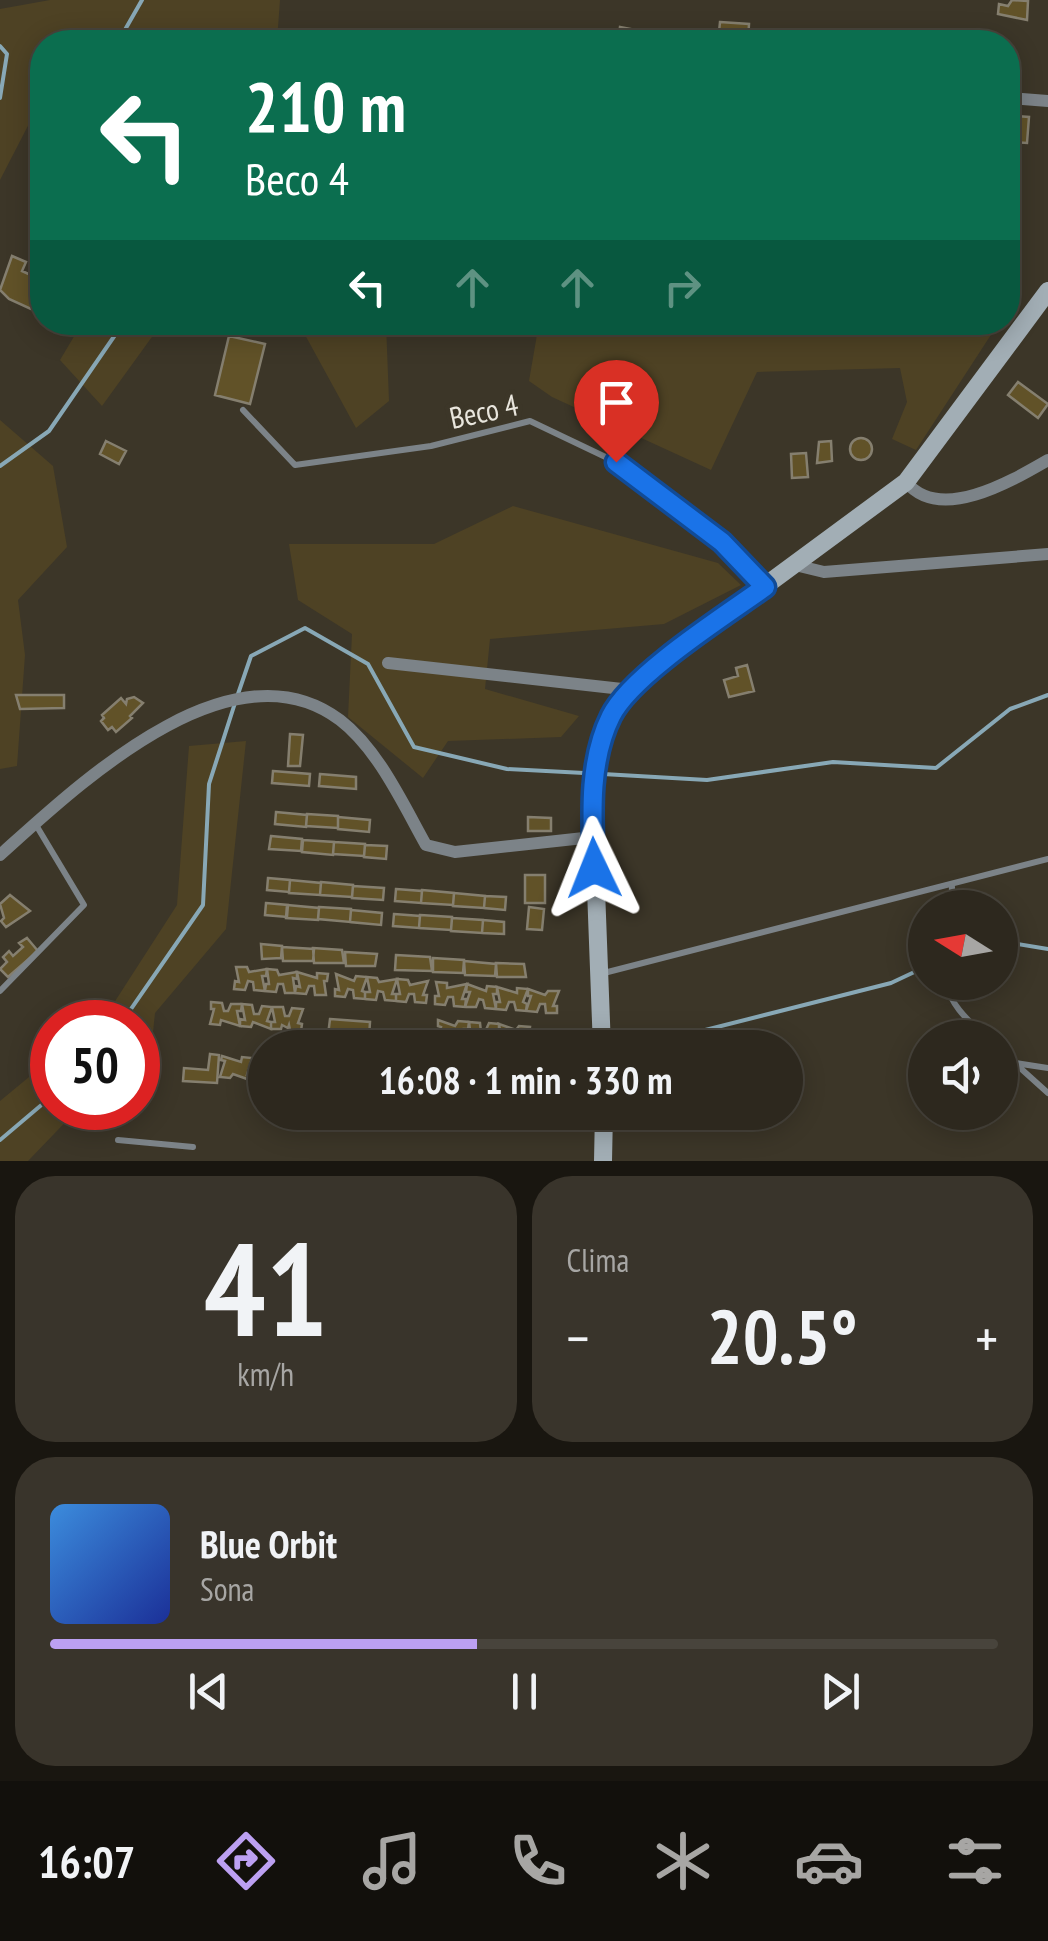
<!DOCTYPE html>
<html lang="pt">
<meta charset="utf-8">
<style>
body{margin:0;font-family:"PT Sans Narrow",sans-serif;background:#39342b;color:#f1f3f6;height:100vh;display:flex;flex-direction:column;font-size:38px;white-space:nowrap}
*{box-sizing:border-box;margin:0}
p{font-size:32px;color:#a7a6a4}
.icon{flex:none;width:55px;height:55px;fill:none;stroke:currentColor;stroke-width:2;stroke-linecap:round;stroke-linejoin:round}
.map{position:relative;height:1161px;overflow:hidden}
.drawer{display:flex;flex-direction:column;gap:15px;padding:15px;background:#191610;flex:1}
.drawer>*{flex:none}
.guide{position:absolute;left:30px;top:30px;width:990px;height:305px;border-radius:40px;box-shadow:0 5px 25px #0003,0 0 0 2px #48443c;background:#0b6e4f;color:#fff;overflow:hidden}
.needle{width:65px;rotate:281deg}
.controls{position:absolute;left:908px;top:890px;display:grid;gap:20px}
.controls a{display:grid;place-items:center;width:110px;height:110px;border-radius:50%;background:#2d281e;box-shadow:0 5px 25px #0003,0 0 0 2px #48443c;font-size:50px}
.speed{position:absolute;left:30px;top:1000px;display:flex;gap:20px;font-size:50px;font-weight:700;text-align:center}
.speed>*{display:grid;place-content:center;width:130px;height:130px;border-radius:50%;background:#2d281e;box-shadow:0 5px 25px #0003,0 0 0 2px #48443c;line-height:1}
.speed .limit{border:15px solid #d22;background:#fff;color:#111}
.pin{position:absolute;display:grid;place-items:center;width:85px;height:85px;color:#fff;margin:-102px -42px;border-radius:50% 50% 50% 0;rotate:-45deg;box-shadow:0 0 10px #0007}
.pin .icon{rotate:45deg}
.me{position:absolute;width:110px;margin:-55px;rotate:358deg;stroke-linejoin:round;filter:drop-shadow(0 0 8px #0008)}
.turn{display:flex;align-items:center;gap:35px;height:210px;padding:0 50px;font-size:45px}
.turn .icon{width:130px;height:130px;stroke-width:2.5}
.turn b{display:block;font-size:70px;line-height:85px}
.lanes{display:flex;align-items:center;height:95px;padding:0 50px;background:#0003;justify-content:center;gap:50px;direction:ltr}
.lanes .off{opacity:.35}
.big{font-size:75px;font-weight:700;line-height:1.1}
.drawer .widget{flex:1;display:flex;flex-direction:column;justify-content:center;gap:15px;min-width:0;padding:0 35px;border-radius:40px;background:#39342b}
.drawer .dial{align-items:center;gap:0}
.dial b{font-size:130px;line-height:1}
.song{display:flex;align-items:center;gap:30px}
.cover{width:120px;height:120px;border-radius:15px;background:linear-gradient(135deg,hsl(210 70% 55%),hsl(230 70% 35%))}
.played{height:10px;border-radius:5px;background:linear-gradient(90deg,#bca0f2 45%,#48443c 45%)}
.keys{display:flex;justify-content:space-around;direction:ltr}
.heat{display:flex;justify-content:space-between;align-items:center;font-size:55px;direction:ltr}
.drawer .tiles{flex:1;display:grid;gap:15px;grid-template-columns:1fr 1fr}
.widget:last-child{grid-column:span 2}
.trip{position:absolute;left:248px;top:1030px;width:555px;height:100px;border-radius:50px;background:#2d281e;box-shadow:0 5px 25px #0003,0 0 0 2px #48443c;font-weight:700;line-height:100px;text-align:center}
.dock{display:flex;height:160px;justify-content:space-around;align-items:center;background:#12100c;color:#a7a6a4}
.dock .icon{width:70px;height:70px}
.dock .active{color:#bca0f2}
.dock b{font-size:45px;color:#f1f3f6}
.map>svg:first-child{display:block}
.green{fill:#4e4224}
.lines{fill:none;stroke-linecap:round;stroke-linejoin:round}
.stream{stroke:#88a8b6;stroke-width:4}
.building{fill:#615228;stroke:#857f6f;stroke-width:2.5}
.lane{stroke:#7c8388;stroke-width:6}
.street{stroke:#7c8388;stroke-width:12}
.secondary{stroke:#a2aeb5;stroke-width:18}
.route-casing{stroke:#114b97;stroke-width:25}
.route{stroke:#1a73e8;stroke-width:18}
.labels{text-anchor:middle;stroke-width:10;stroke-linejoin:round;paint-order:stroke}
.street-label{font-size:30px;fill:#e9e6dd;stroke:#3c3628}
</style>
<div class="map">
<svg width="1048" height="1161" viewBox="0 0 1048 1161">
<rect width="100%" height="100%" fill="#3c3628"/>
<path class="green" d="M50 0H280L277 41 42 42V121L33 116 0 180V9Z
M994 322 998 324 916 450 892 439 907 402 900 368 757 372 711 470 552 397 529 381 539 323Z
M82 323H162L102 406 60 360Z
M224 323H386L389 401 356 428 304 333Z
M0 420 53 466 67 547 18 600 25 655 17 766 0 769Z
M513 506 718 563 741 585 664 624 490 639 485 689 579 716 561 737 448 741 423 778 348 717 352 634 298 600 289 544H434Z
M246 741 226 929 155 1013 149 1071 138 1076V1022H95L110 1009 177 905 189 746Z
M52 1058V1108H79L28 1161H0V1101Z"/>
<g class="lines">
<path class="stream" d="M125 42 122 35 142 0
M0 46 7 54 0 98
M0 466 49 431 124 322
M238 694 251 656 305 628 368 664 414 747 507 769 584 773
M603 774 707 780 833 762 936 768 1010 709 1048 695
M1000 941 1048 949
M122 1022 203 905 209 784 235 703
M634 1048 891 983 925 967
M0 1140 52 1096"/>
</g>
<path class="building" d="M1012 0 1028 1 1027 20 998 14 999 4 1008 6Z
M720 22 749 24 748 42H718Z
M620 27 641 31 639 42H618Z
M1015 116 1029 117 1027 143 1012 142Z
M12 256 26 262 22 271 42 280V314L9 299 0 290Z
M229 336 265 344 250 404 215 395Z
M1018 382 1048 404 1038 418 1008 395Z
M850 449a11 11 0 1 1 22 0a11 11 0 1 1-22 0Z
M106 441 126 451 119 464 100 454Z
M831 441 832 461 817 463 819 442Z
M806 453 808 477 792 478 791 454Z
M747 665 754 691 729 697 724 680 738 676 736 668Z
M16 695H64V708L20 709Z
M134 697 143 703 130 716 132 718 116 732 112 727 108 730 101 721 104 718 102 715 121 698 126 704 127 699Z
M290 734 303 735 300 766H288Z
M273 771 310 774 309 786 272 783Z
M320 774 356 777V789L319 786Z
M276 812 307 815 306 827 275 824Z
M307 814 338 816V828L306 826Z
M338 817 370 820 369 832 338 829Z
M528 817 551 818V831H528Z
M271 836 302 839 301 851 269 849Z
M303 840 334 842 333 855 302 852Z
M334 842 365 844 364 856 333 854Z
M365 845 387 846 386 859 364 857Z
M525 875H545V903H525Z
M268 878 290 880 289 892 267 890Z
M290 880 321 883 320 895 289 893Z
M321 882 353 885 352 897 320 895Z
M353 886 384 888 383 900 352 898Z
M396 889 422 891 421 903 395 901Z
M422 890 454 893 453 905 421 903Z
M454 893 485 896 484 908 453 906Z
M10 895 30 911 6 927 1 921 4 918 0 904Z
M485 896 506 897 505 910 484 908Z
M266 903 288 905 287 917 265 915Z
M287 905 319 908 318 920 286 918Z
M319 907 351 909 350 922 318 919Z
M529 907 544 909 542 930 527 929Z
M351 910 382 913 381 925 350 922Z
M394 914 420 916 419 928 393 926Z
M420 915 452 917 451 930 419 928Z
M452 918 483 920 482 933 451 931Z
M483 920 504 922V934L482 933Z
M27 938 38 951 8 977 0 969 7 962 3 957 9 951 13 956 23 947 19 943Z
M261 944 282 946 281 958 262 959Z
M282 947 314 949 313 961H283Z
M313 948 342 950 344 963H314Z
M345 952 377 954 375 966H346Z
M396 955 430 957 432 971 395 970Z
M433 958 464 960 463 973 433 972Z
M464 961 496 964 495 976 465 975Z
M496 963 524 964 526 977H497Z
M236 967H247L249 972 267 969 266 976H262L265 991 254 990 253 982 248 981 245 990 234 989 235 981 239 982Z
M267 969 277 970 279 975 297 972V979L293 978 295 993H285L283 984H278L276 992 265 991 266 984H269Z
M297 972 317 978V973L328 974 327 981H324L326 995H315L314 986H309L306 994 295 993 296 986 300 987Z
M336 974 354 981 356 976 367 977 362 991 365 992V999L354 998 353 990 348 989 345 997 335 996V989L339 990Z
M367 977 377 978 379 982 397 979 392 994H396V1001L385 1000 383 992 378 991 376 1000 365 999V992H370Z
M397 979 408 980 410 985 428 981 423 995H427L426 1003 415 1002 414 994H409L406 1002 396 1001V994H400Z
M436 982 447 983V988L467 984 462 999H466L465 1007 454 1006 453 997H448L445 1005 435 1004V996H439Z
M467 984 486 991 487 986 497 987V994H493L496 1009 485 1008 483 1000 479 999 476 1007H465L470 992H466Z
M497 987 517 993V988L528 989 523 1002 527 1004 526 1011 516 1010 514 1002H509L506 1010 496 1009V1002H500Z
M528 989 545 995 548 991H559L553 1006H557V1013H546L545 1004H540L537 1012 526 1011 531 996H528Z
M211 1002 222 1003 224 1011H228L231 1004H242L241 1011H237L240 1026 221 1020 220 1025 210 1024 214 1009H211Z
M242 1004 252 1005 254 1014H259L262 1006 272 1007 267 1021 271 1022V1029L253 1022 251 1027 240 1026V1019L245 1020Z
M272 1007H283L285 1016H289L292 1008 303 1009 298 1023 302 1024 301 1031 290 1030 289 1025 288 1028 282 1025 281 1029H271V1022H275Z
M330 1019 370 1022 369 1038 328 1035Z
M438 1020 455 1026 458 1021 469 1022 468 1029H464L467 1044 456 1043 455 1035 450 1034 447 1042H436L441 1027 438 1026Z
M469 1022 480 1023 481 1032H485L489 1023 499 1024V1031H495L497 1046 487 1045 485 1037H480L478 1045 467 1044V1037H471Z
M499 1024 516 1030 519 1026 530 1027 529 1034 525 1033 528 1048H517L516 1039H511L508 1047 497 1046 498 1039 502 1040Z
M210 1054 219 1055 217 1083 183 1081 184 1068 208 1070Z
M222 1056 241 1062 242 1057 252 1058 247 1075H251L250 1080 233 1074 230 1078 220 1077 225 1061 221 1060Z"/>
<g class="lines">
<path class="lane" d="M243 410 295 465 431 446 530 421 616 462 722 542 764 586
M951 908 952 887
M600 974 1048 859
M946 982C951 1007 969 1021 987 1038
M0 991 84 905 36 825
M1000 1050 1048 1093
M1015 1063 1048 1068
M118 1140 193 1147"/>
<path class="street" d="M1008 98 1048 101
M906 482C940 523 1010 482 1048 460
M795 565 824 572 1048 554
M388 663 631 690
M0 855C77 786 231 638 340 720 378 749 403 804 426 845L455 852 593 837"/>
<path class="secondary" d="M602 1048 593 810 595 761 612 714 631 690 693 639 906 482 1048 291
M603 1161 604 1112"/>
</g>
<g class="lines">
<g class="route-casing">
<path id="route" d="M594 868C592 818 588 762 611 716 631 675 726 615 765 587L722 542 616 462"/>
</g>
<use href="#route" class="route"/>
</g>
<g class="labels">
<g class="street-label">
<text transform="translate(484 412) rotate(-12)" y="10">Beco 4</text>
</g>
</g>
</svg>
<div class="controls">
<a><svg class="needle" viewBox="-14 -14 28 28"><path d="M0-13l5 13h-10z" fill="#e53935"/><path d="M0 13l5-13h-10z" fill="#a7a6a4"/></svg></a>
<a><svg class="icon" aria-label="sound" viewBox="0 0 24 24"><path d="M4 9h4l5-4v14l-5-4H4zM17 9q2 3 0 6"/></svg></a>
</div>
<div class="speed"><div class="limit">50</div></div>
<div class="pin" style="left:616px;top:462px;background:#d93025"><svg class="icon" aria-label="arrive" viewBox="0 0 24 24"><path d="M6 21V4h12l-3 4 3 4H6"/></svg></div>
<svg class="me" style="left:594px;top:868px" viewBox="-20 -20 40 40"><path d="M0-17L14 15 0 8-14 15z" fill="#1a73e8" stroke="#fff" stroke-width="4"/></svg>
<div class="trip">16:08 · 1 min · 330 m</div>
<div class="guide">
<div class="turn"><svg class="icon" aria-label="left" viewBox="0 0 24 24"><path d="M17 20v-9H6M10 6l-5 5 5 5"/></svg><div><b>210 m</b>Beco 4</div></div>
<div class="lanes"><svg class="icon" aria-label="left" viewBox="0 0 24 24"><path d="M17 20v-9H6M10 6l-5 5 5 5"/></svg><svg class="icon off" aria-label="ahead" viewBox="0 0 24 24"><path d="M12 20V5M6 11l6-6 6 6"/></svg><svg class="icon off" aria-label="ahead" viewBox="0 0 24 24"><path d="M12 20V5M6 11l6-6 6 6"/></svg><svg class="icon off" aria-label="right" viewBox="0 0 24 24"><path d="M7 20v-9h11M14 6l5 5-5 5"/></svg></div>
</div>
</div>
<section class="drawer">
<div class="tiles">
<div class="widget dial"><b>41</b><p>km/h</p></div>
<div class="widget"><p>Clima</p>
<div class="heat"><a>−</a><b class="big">20.5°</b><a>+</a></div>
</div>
<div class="widget">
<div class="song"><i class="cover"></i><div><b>Blue Orbit</b><p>Sona</p></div></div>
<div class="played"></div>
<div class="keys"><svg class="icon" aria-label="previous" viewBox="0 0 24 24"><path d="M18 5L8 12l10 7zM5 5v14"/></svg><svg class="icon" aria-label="pause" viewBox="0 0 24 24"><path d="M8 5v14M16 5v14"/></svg><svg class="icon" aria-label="next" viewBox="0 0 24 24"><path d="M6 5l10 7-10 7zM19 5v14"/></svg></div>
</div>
</div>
</section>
<nav class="dock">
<b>16:07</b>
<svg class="icon active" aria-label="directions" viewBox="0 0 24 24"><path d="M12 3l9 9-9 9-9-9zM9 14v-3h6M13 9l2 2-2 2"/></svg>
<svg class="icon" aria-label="music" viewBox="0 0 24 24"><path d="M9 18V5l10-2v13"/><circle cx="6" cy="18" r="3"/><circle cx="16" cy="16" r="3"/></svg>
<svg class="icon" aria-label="phone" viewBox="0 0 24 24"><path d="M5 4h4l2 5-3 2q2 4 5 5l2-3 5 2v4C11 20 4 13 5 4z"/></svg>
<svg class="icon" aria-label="climate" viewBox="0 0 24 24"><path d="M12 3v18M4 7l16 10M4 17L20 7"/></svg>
<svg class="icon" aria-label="car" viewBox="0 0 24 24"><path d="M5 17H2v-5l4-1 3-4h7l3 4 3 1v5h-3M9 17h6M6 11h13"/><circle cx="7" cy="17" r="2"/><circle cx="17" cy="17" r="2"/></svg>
<svg class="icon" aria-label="filters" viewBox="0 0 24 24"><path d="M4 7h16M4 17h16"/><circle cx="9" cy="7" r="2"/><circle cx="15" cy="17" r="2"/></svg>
</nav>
